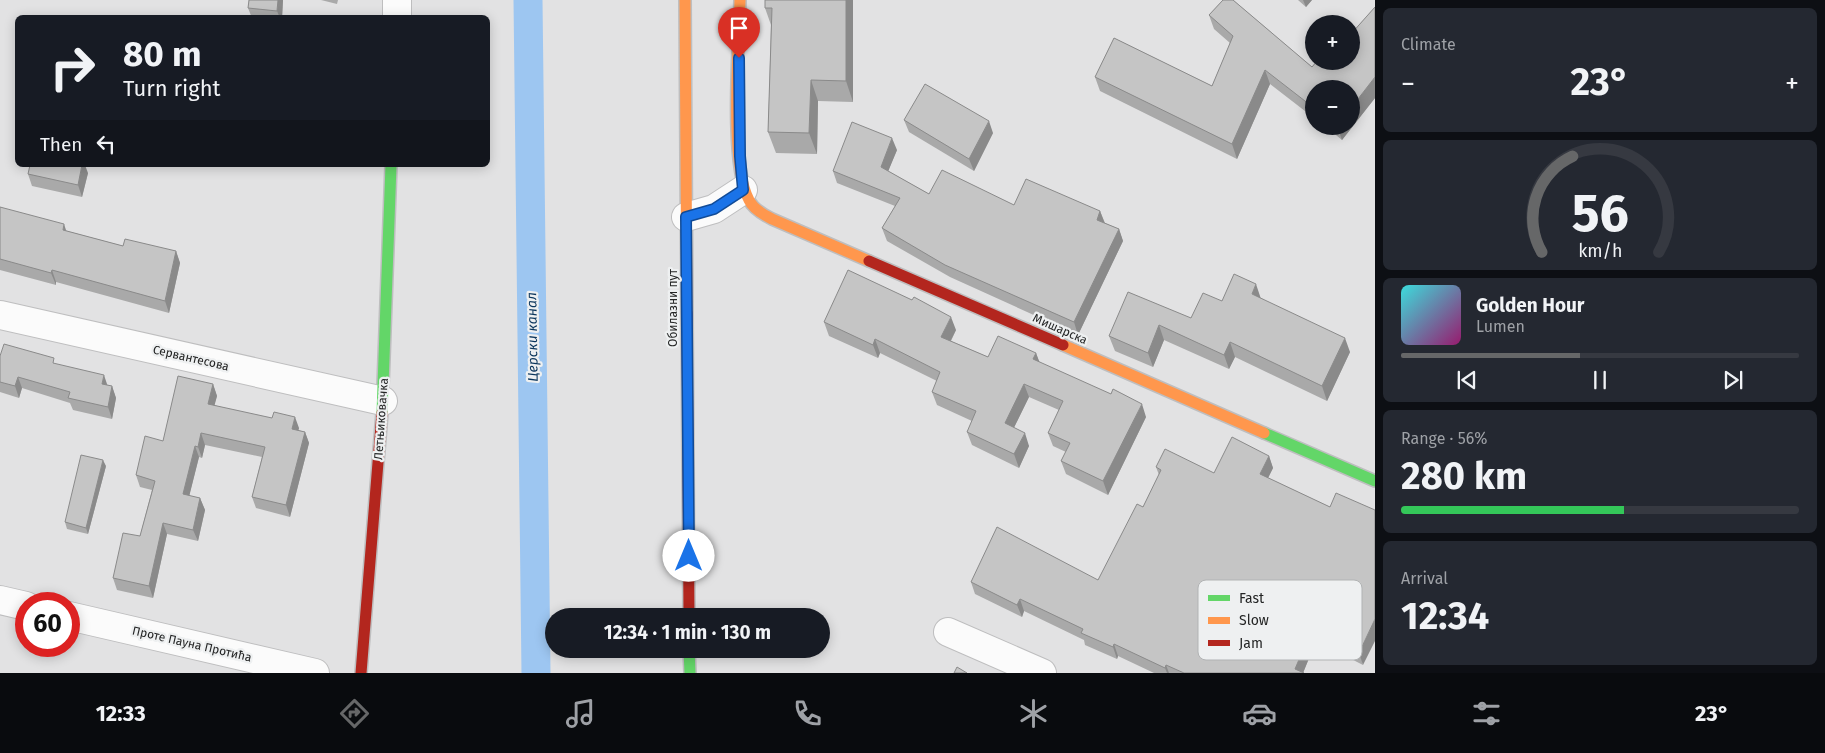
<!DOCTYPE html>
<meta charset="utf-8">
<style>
body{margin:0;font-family:"Fira Sans",sans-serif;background:#242831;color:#f1f3f6;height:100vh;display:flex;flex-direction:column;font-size:19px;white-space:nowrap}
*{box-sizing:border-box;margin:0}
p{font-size:16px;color:#9ea1a6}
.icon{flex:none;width:28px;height:28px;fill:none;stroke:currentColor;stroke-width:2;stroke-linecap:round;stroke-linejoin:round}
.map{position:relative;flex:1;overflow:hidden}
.side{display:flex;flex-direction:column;gap:8px;padding:8px;background:#0d0f14;width:450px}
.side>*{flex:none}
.guide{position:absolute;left:15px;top:15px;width:475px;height:152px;border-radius:8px;box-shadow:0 2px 12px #0003;background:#171b24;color:#f1f3f6;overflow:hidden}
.fabs{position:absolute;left:1305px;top:15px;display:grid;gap:10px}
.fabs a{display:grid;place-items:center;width:55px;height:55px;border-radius:50%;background:#171b24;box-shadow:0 2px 12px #0003;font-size:25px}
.speed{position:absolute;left:15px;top:592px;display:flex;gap:10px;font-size:25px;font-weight:700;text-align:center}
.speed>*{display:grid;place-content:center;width:65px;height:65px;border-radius:50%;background:#171b24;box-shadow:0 2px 12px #0003;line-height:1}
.speed .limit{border:8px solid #d22;background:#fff;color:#111}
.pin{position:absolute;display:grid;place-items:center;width:42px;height:42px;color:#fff;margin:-51px -21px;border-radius:50% 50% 50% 0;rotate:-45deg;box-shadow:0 0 5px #0007}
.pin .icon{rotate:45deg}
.me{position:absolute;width:55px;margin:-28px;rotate:0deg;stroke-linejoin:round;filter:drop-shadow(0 0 4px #0008)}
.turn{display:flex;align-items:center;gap:18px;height:105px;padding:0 25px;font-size:22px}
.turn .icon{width:65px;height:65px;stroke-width:2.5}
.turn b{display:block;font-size:35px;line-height:42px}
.then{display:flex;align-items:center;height:48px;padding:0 25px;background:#0003;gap:10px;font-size:19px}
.big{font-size:38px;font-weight:700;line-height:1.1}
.side .card{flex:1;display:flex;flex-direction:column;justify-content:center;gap:8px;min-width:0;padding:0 18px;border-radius:8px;background:#242831}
.side .dial{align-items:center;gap:0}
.dial svg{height:130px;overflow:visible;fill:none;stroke:#363941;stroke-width:7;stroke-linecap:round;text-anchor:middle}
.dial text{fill:#f1f3f6;stroke:none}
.song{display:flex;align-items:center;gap:15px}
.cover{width:60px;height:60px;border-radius:8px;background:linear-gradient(135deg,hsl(180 70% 55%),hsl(320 70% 35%))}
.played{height:5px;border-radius:2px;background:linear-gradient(90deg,#666768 45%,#363941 45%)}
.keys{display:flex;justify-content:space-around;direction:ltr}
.heat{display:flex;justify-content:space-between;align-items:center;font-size:28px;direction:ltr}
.charge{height:8px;border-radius:4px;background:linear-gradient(90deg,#34c759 56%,#363941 0)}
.trip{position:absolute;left:545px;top:608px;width:285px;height:50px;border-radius:25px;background:#171b24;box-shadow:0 2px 12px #0003;font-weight:700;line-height:50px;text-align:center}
.menu{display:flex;height:80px;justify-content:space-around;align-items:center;background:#090b0e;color:#9ea1a6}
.menu .icon{width:35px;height:35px}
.menu .on{color:#666768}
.menu b{font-size:22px;color:#f1f3f6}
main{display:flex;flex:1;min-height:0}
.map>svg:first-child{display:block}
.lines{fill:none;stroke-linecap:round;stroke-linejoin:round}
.canal{stroke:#9dc6f1;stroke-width:29}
.street-casing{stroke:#bebebf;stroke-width:30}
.fast-casing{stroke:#bebebf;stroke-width:14}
.slow-casing{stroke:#bebebf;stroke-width:14}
.jam-casing{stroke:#bebebf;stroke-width:14}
.street{stroke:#fbfbfb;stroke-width:28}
.fast{stroke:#63d668;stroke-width:11}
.slow{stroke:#ff974d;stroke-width:11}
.jam{stroke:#b3261e;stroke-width:11}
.wall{fill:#a9a9a9}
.shaded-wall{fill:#8a8a8a}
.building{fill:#c5c5c5;stroke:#8a8a8a}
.route-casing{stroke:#114b97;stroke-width:12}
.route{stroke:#1a73e8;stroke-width:9}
.labels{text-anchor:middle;stroke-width:4.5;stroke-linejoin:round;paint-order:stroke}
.street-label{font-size:12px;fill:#242525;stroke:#eef0f1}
.water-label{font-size:14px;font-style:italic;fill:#0a355c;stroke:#eef0f1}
.key{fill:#eef0f1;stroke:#b1b3b4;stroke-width:1}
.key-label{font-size:14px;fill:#242525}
</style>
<main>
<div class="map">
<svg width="1375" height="673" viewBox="0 0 1375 673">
<rect width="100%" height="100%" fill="#e2e2e3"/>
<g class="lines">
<path class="canal" d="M528 0 536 673"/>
<g class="street-casing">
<path id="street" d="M397 18V0
M686 217 714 209 743 190
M0 315 383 401
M0 600 26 606
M69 616 315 673
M948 632 1042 673"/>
</g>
<g class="fast-casing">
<path id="fast" d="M382 413 391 165
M1264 433 1375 481
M689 649 690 673"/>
</g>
<g class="slow-casing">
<path id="slow" d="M685 0 687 313
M740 0C739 45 729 163 749 200 753 209 764 215 772 219L869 261
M1063 345 1264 433"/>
</g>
<g class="jam-casing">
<path id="jam" d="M869 261 1063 345
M687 313 689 616
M361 673 382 413"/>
</g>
<use href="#street" class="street"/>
<use href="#fast" class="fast"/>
<use href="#slow" class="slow"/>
<use href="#jam" class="jam"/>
</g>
<path class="wall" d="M249 0H283L282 18H252L248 8Z
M321 0H338L337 4Z
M765 0H853V102L818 101 817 154 776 153 768 132 771 25 765 8Z
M1223 0H1233L1312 67 1317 61H1351V34L1375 7V98L1342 140 1325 126H1351V89H1314V118L1270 84 1237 159 1100 91 1095 77 1114 38 1212 86 1230 43 1214 29 1209 15Z
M1298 0H1312L1306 7Z
M904 120 993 133 974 171 909 132Z
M897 150 888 171 929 194 1014 205 1100 211 1105 223 1119 229 1123 241 1078 335 950 277 887 241 882 228 895 206 837 183 833 171Z
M88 173 82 197 32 186 28 174Z
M0 207 67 231 123 246 176 251 180 263 169 313 56 282V285L0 270Z
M1261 298 1350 352 1327 401 1235 357 1229 369 1164 340 1153 367 1115 351 1109 336 1191 318 1222 301Z
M824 322 956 330 951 341 988 357 1036 353 1039 362 1146 417 1108 495 1066 474 1061 461 1066 452 1053 446 1048 433 1059 410 1029 397 1014 427 1029 446 1019 468 972 445 967 432 972 421 937 405 932 392 937 381 880 353 878 358 829 336Z
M0 356 56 364 107 385 112 386 116 398 112 419 73 410 70 403 22 388 19 398 0 392Z
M213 384 217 396 214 405 299 428 298 430 305 432 309 443 290 517 256 508 252 497 262 457 205 445 202 458 199 457 189 496 200 498 205 510 198 541 167 534 153 598 117 590 113 578 140 536 152 490 140 487 136 475 163 441Z
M1269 456 1273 468 1268 478 1330 507 1363 665 1316 641 1303 673H1304H1154L1118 656 1117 659 1085 645 1084 640 1024 611 1022 617 975 594 971 582 1098 580 1143 507 1159 475 1156 467 1214 473Z
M106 466 88 534 67 529 65 522Z"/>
<path class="shaded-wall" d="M278 0H283L282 18H280L277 11Z
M846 0H853V102L846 81Z
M1303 0H1312L1306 7Z
M1265 70 1270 84 1237 159 1232 144Z
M1375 77V98L1342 140 1337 126H1351V108Z
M811 80 818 101 817 154 809 133Z
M989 121 993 133 974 171 969 159Z
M892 138 897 150 885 179 881 167Z
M82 165H85L88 173 82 197 78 185Z
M1100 211 1105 224 1097 220Z
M64 224 68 236 63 230Z
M1119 229 1123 241 1078 335 1074 322Z
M176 251 180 263 169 313 165 301Z
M52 270 56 282V285L51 273Z
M1256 284 1261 299 1252 294Z
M951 317 956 330 946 350 941 337Z
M1159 325 1164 340 1153 367 1148 353Z
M1345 338 1350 352 1327 401 1322 386Z
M875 339 880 353 878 358 873 345Z
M1230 342 1235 357 1229 369 1224 355Z
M1036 353 1041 366 1033 359Z
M104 375 108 387 102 384Z
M18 377 22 388 19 398 15 386Z
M213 384 217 396 212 415 208 404Z
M1024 384 1029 397 1010 436 1005 423Z
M112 386 116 398 112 419 108 407Z
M1142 404 1146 417 1108 495 1103 481Z
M295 417 299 428 296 440 292 429Z
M305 432 309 443 290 517 286 505Z
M201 433 205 445 202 458 198 447Z
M1025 433 1029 446 1019 468 1014 454Z
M195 446 199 457 187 505 183 494Z
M1269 456 1273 468 1264 486 1260 474Z
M103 460 106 466 88 534 86 528Z
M200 498 205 510 198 541 193 530Z
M163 523 167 534 153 598 149 586Z
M1020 599 1024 611 1022 617 1017 605Z
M1375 619V641L1363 665 1359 653Z
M1312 629 1316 641 1303 673 1295 669Z
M1114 644 1118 656 1117 659 1113 647Z
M1166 665 1169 673H1167L1165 668Z"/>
<path class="building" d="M249 0H278L277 11 248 8Z
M765 0H846V81L811 80 809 133 768 132 772 8H765Z
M1223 0H1233L1312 67 1317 61H1351V34L1375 7V77L1351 108V89H1314V108L1265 70 1232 144 1095 77 1114 38 1212 86 1233 36 1209 15Z
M925 84 989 121 969 159 904 120Z
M852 122 892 138 881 167 929 194 942 170 1014 205 1026 179 1100 211 1097 220 1119 229 1074 322 945 265 882 228 900 198 833 171Z
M30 165H82L78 185 28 174Z
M0 207 64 224 63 230 123 246 125 239 176 251 165 301 52 270 51 273 0 259Z
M848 270 912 300 914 297 951 317 941 337 988 357 998 336 1036 353 1033 359 1111 394 1113 389 1142 404 1103 481 1061 461 1070 443 1048 433 1063 401 1024 384 1005 423 1025 433 1014 454 967 432 976 411 932 392 940 372 875 339 873 345 824 322Z
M1234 274 1256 284 1252 294 1345 338 1322 386 1230 342 1224 355 1159 325 1148 353 1109 336 1128 292 1191 318 1203 293 1222 301Z
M4 344 54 358 53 363 104 375 102 384 112 386 108 407 68 398 70 392 18 377 15 386 0 382V356Z
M178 376 213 384 208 404 272 418 274 412 295 417 292 429 305 432 286 505 252 497 265 447 201 433 198 447 195 446 183 494 200 498 193 530 163 523 149 586 113 578 123 533 140 536 155 481 136 475 145 436 163 441Z
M1232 437 1269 456 1260 474 1330 507 1336 493 1375 510V619L1359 653 1312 629 1295 669 1304 673H1184L1166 665 1165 668 1114 644 1113 647 1081 633 1083 629 1020 599 1017 605 971 582 997 527 1098 580 1137 504 1143 507 1161 470 1156 467 1165 449 1214 473Z
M81 455 103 460 86 528 65 522Z
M957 667 967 673H954Z"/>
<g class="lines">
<g class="route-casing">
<path id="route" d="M689 556 686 217 714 209 743 190 740 156 739 58"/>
</g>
<use href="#route" class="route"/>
</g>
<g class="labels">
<g class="street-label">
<text transform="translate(673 308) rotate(-90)" y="4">Обилазни пут</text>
<text transform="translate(1060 329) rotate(24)" y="4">Мишарска</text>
<text transform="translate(191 358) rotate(13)" y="4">Сервантесова</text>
<text transform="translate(381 419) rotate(-86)" y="4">Летњиковачка</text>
<text transform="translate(192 644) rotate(13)" y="4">Проте Пауна Протића</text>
</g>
<g class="water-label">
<text transform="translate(532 337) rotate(-91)" y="5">Церски канал</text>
</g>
</g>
<rect x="1198" y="580" width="164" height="80" rx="8" class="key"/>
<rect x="1208" y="595" width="22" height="6" fill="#63d668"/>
<rect x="1208" y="617" width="22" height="7" fill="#ff974d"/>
<rect x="1208" y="640" width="22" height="6" fill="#b3261e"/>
<g class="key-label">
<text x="1239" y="603">Fast</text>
<text x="1239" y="625">Slow</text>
<text x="1239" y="648">Jam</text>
</g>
</svg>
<div class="fabs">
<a>+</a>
<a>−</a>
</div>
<div class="speed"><div class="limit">60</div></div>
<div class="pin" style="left:739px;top:58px;background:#d93025"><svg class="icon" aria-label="arrive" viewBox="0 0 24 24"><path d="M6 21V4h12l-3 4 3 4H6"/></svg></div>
<svg class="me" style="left:689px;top:556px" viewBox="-20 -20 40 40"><circle r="19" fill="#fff"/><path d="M0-13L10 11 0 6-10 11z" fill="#1a73e8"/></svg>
<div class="trip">12:34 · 1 min · 130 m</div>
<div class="guide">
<div class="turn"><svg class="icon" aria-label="right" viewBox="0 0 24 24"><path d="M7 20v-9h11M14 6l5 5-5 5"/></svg><div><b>80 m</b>Turn right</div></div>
<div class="then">Then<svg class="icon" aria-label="left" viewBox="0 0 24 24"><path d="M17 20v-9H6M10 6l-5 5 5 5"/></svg></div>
</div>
</div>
<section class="side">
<div class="card"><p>Climate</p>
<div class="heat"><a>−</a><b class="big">23°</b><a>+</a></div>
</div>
<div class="card dial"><svg viewBox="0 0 100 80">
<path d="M14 69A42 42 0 1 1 86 69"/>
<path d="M14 69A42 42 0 0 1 33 10" stroke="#666768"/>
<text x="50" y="56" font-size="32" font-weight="700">56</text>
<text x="50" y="72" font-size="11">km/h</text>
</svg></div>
<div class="card">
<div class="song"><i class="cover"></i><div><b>Golden Hour</b><p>Lumen</p></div></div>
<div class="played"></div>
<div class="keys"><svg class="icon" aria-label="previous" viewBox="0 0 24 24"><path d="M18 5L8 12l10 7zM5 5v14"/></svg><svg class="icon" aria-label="pause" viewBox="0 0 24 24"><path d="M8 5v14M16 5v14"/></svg><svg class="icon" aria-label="next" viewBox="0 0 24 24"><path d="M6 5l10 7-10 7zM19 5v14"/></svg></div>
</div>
<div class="card"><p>Range · 56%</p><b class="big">280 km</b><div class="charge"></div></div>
<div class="card"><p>Arrival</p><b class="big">12:34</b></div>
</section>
</main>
<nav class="menu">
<b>12:33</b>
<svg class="icon on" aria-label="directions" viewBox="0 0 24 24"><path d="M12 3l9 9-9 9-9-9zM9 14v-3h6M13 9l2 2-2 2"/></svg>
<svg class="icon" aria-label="music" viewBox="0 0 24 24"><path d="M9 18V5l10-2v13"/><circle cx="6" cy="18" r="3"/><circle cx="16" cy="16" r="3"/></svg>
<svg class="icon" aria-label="phone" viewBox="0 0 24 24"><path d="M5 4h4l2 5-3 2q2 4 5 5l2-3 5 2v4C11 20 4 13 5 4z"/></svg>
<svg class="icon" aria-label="climate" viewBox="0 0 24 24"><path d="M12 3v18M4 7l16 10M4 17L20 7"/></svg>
<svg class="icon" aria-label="car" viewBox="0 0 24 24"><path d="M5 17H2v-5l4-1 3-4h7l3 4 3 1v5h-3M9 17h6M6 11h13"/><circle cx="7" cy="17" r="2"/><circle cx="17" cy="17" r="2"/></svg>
<svg class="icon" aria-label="filters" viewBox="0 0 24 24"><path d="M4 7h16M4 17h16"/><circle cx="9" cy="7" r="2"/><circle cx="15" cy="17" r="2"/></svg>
<b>23°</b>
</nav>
